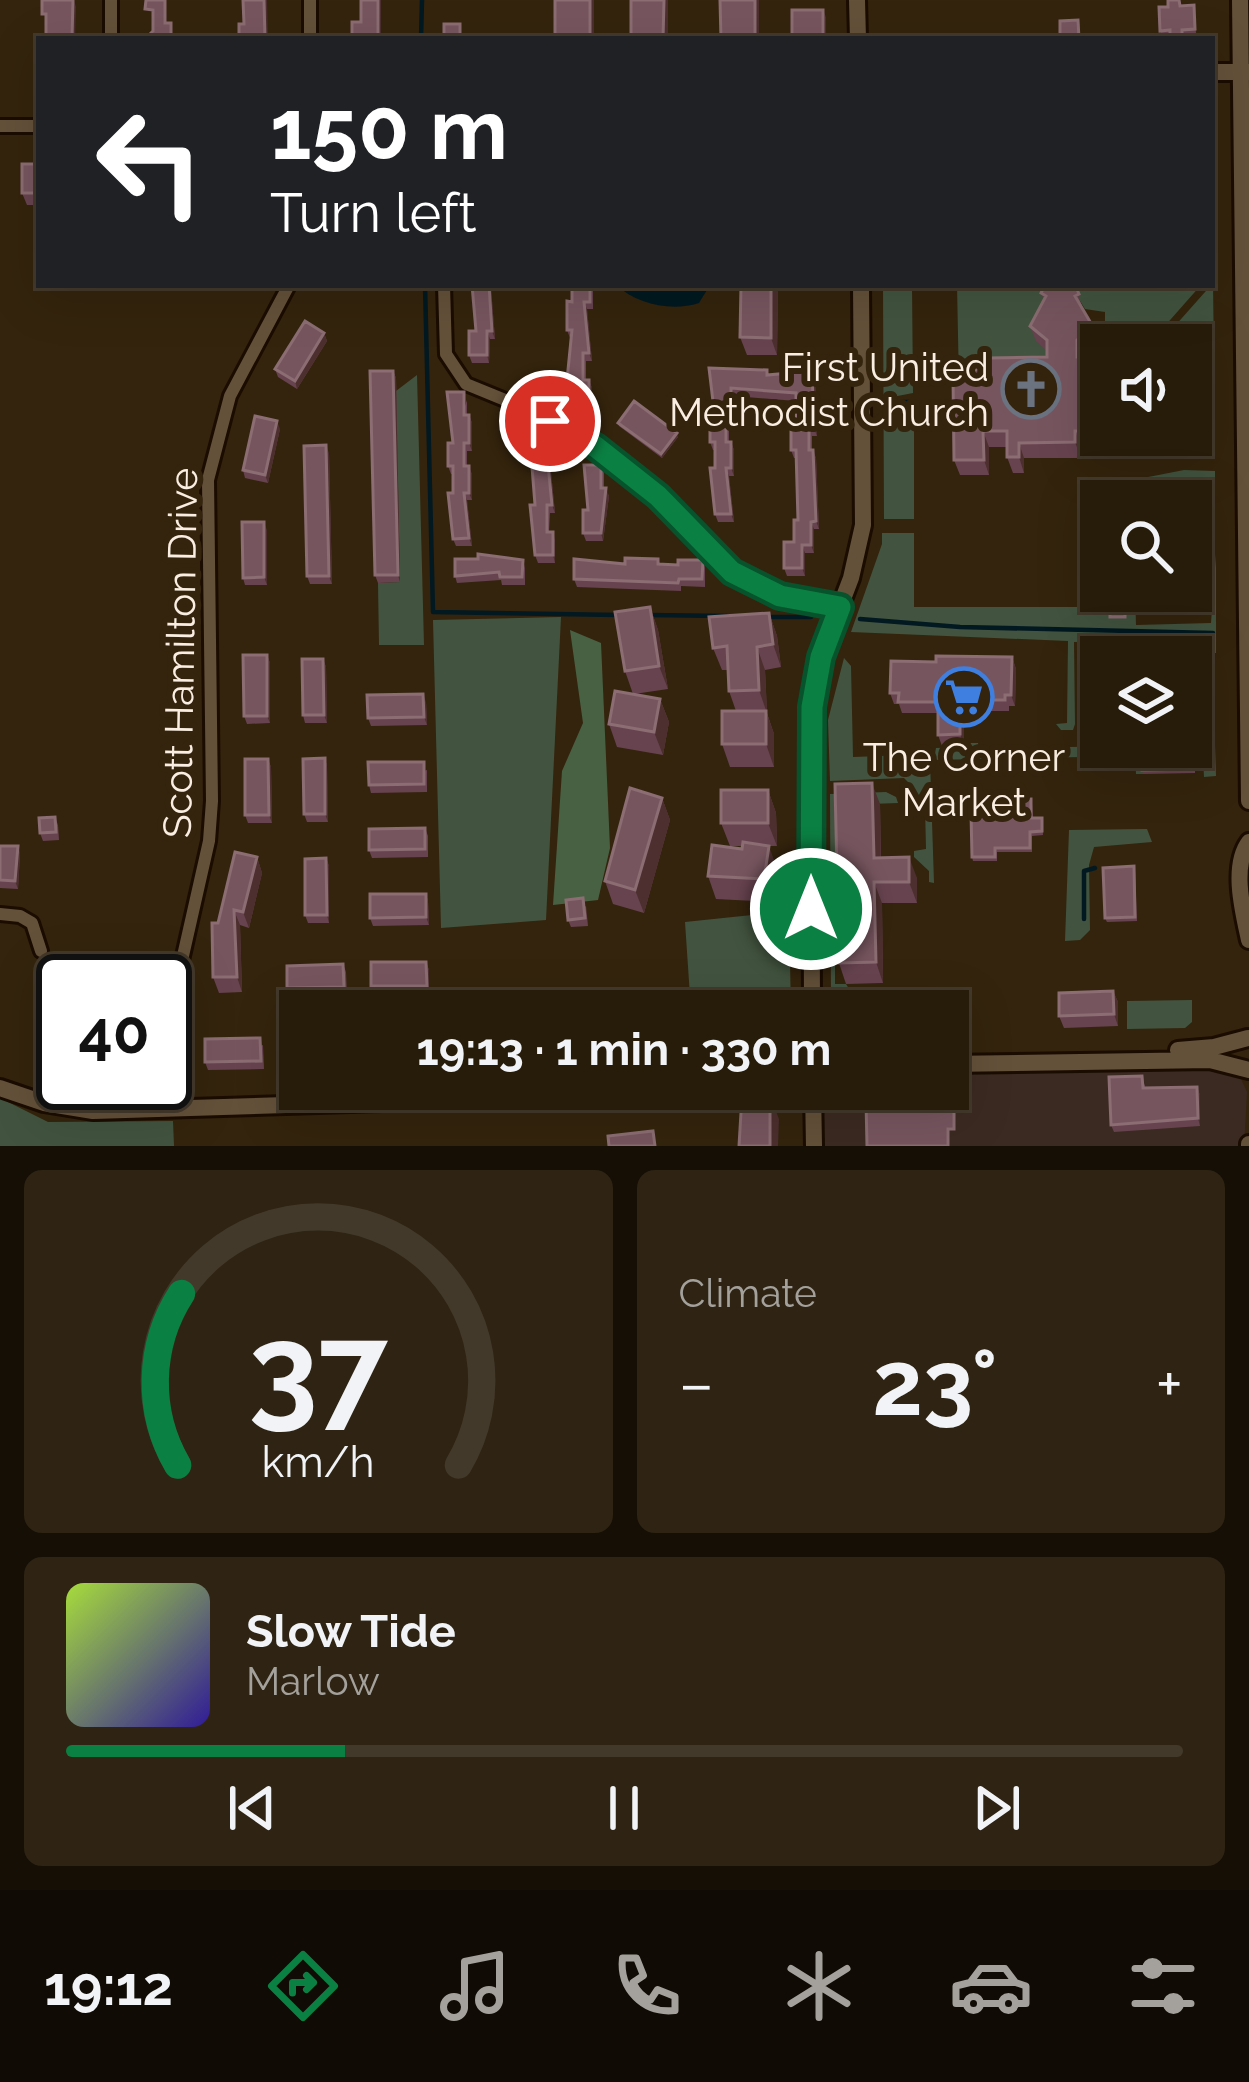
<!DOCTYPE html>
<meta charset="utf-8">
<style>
body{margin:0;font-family:Raleway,sans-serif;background:#2f2413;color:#f1f3f6;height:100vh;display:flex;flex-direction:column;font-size:45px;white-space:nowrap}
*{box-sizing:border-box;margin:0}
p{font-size:39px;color:#a4a19c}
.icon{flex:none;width:66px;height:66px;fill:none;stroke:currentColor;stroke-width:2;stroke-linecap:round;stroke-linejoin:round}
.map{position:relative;height:1146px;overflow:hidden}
.side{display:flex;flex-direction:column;gap:24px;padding:24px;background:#150f06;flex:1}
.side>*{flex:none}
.guide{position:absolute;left:36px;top:36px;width:1179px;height:252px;border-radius:0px;box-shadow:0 12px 48px #0002,0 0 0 3px #43392b;background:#202124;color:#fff;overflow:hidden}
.controls{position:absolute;left:1080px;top:324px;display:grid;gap:24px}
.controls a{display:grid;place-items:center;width:132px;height:132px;border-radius:0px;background:#271b0a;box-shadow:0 12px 48px #0002,0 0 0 3px #43392b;font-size:60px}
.speed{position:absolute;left:36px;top:954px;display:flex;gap:24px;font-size:60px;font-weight:700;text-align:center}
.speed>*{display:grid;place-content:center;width:156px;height:156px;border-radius:50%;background:#271b0a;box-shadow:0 12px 48px #0002,0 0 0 3px #43392b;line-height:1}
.speed .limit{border:6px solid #111;border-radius:18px;background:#fff;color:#111}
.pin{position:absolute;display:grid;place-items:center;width:102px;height:102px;color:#fff;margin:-51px;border:6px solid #fff;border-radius:50%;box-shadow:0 3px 12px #0007}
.me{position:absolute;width:132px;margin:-66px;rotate:0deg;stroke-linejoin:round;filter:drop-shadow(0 0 9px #0008)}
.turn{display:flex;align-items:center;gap:42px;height:252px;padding:0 36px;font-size:54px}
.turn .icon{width:156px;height:156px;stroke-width:2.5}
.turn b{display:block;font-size:84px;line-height:102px}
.big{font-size:90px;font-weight:700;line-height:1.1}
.side .card{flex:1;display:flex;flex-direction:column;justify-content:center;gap:18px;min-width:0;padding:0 42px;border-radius:18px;background:#2f2413}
.side .dial{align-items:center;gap:0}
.dial svg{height:312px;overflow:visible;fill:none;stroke:#43392b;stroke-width:7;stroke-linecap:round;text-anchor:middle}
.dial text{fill:#f1f3f6;stroke:none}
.song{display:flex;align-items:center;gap:36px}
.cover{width:144px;height:144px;border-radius:18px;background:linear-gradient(135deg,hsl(80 70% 55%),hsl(250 70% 35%))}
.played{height:12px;border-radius:6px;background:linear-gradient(90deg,#0b8043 25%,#43392b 25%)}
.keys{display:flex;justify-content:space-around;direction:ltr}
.heat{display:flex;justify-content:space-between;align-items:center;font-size:66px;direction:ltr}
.side .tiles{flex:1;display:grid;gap:24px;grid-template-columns:1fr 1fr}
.card:last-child{grid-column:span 2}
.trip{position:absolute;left:279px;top:990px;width:690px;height:120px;border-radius:0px;background:#271b0a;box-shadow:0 12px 48px #0002,0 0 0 3px #43392b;font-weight:700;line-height:120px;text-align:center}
.tabs{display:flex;height:192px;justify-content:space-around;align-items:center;background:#100b04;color:#a4a19c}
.tabs .icon{width:84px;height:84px}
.tabs .selected{color:#0b8043}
.tabs b{font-size:54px;color:#f1f3f6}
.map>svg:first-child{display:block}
.commercial{fill:#3b2a21}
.green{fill:#42543f}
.forest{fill:#486143}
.water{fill:#021921}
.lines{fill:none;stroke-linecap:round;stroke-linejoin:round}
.stream{stroke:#021921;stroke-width:4.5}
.street-casing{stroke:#1b0c00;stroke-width:18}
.secondary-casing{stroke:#1b0c00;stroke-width:22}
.street{stroke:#64513a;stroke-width:12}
.secondary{stroke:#64513a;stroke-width:16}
.wall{fill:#67434f}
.shaded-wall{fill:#4c2f2e}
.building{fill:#77555f;stroke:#8b6d73;stroke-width:3}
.route-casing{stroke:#07532c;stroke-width:30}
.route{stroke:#0b8043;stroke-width:21}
.labels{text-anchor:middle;stroke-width:12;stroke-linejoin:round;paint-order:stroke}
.poi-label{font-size:39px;fill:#f9eee1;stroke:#34240d;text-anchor:end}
.street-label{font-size:39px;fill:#f9eee1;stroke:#34240d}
</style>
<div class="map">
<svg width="1249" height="1146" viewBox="0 0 1249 1146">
<rect width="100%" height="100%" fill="#34240d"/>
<path class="commercial" d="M948 1064 1212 1066 1241 1079 1247 1092 1244 1146H814L813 1089H948Z"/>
<path class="green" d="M1213 283 1215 436 1177 438 1174 435H1191V345H1158Z
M883 285H912L913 393 887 398 884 407 899 408 914 419V519H884Z
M957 285H1201L1148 345H1105V312L1085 309 1080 301 1053 356 959 384Z
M417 375 424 645H379L378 583 400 582 396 391Z
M1184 470 1215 471V528L1210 521 1191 522V501H1120V490L1138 479Z
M882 533H914V607H1126L1118 591H1135L1136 625 1211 623 1216 554V653H1201L1200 640 1074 642 1075 724 1073 730H1061L1056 724 1067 723 1068 641 851 632 882 544Z
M561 617 546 920 441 928 433 620Z
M844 658 851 666 853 757 935 754 936 748 965 747 967 743H978L980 756 1064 754 1067 747 1215 745 1216 776 1204 777 1203 757H1144L1143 774H1136L1135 756 930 760 934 883 929 882V871L914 857V851L926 849 925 806 912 804 911 785 904 778 830 781 828 720Z
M886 792 896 797 898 803 843 805 846 959 835 960V984H846L849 989 842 1004 831 1003 830 794Z
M1069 830 1147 829 1152 842 1094 847 1089 865 1090 930 1080 940 1065 941Z
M789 911 791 1011H691L685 922Z
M1192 1000V1022L1185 1028 1127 1029V1001Z
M0 1098 48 1122 173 1121 174 1146H0Z"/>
<path class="forest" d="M570 630 601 643 610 848 598 900 553 905 562 771 583 723Z"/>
<path class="water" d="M616 285H710L699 303C671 312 637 304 616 285Z"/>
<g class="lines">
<path class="stream" d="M421 39 422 0
M425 285 433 612 619 615
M889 402H913
M649 615 727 616
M769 617H811
M860 619 960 627 1213 633
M1084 919V871L1095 868"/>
<g class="street-casing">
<path id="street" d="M111 0V39
M310 39V0
M0 126H39
M444 285 446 354 466 384 532 411 597 447 658 496 715 557 753 586 780 596 840 607
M0 914 20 916 32 923 41 951
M172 1107 173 1000 209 841 212 801 208 480 230 396 289 285"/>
</g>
<g class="secondary-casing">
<path id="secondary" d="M857 0 858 39
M1240 0 1249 801
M1212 72H1248
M1249 842C1231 866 1243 912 1249 940
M812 1011 811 707 821 657 851 578 863 525 861 285
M1178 1050 1214 1047 1248 1038
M948 1064 1210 1060 1249 1070
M0 1088 44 1103 93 1111 445 1100 597 1089
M813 1089 814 1146
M1249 1146V1144"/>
</g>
<use href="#street" class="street"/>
<use href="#secondary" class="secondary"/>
</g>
<path class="wall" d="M1180 3 1181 6 1194 5 1196 33 1161 34 1160 31 1168 7Z
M39 164V205H27L22 193Z
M85 285H102V289H86Z
M472 285H496V288H491L495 339H490L489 363H472L469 355 476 331Z
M572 285H593V309H587L592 361H586V380H589L592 388V411H575L572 403V388L569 387 567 380 570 338 567 330 572 302Z
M741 285H778L777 355H747L740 337Z
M1075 285 1083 310 1092 325 1098 341 1082 356 1094 372V446H1081V458H1024V473H1013L1007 457V447H989V475H960L954 460 964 377 1047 357V351L1036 341 1030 326 1044 300 1041 293Z
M324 333 327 341 297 389 278 377 275 369Z
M709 368 815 379 817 436H812V450L816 458 819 529H814V553H805V576H787L784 568 794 542 798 520 796 458H794L791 450 796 428V401L734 396V426H729V442H731L734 450V476H729L734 522H718L715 514V450H713L710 442 715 418Z
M393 371 396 378 400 582 378 583 375 575Z
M467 400V415H469L472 423V451H467V466L472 474V500H467L472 546H456L453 539V474H451L448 466 453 443Z
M618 423 678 437 662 458 619 426Z
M280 429 268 483 245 478 243 470Z
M557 438 556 462H550L555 513H550L549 532 555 540V563H538L535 555 536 454Z
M329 453 332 584H310L307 576Z
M601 465 604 473V488L609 496 603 541H586L583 533Z
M267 530V585H245L243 578Z
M1191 549 1196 560V596H1146L1145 591H1191Z
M478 559 523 560 525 568V585H502L501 580 457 583 455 576Z
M658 559 660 564 678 565 703 560 705 568V587L681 586V591L577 587 574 579 625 564Z
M650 607 658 630 668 689 634 694 660 699 669 722 663 755 617 747 609 724 633 694 625 671Z
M769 613 777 636 781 667 765 670 767 713 774 734V767H730L722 744 736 711 729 691 728 670H722L713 648Z
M267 655 270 663V723L247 724 244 716Z
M1012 657 1016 669 1015 706H1009V711H976V722L964 721V745L942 746 938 735V713H902L899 704H894L890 693 936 662Z
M323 659 326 667 327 723H305L303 715Z
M426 702 427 725 371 726 368 718Z
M1195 757V773L1143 774 1142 770Z
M325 758 327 766 328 822H307L304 814Z
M268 759 271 767 272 823H248L245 815Z
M427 770V792L371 793 369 785Z
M768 790 776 813 777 846H768L777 869 772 902 716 899 708 876 742 849 743 846H730L721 823Z
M662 798 670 820 644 913 613 904 605 881Z
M1032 803 1033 818H1042L1043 835 1032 836V852H997V861H973L972 857Z
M880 804 881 858 917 878V903H882L883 983 846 984 839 963Z
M55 817 58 825 59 840 43 841 40 833Z
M425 828 428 836V857L372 858 369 850Z
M18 846 20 854 18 889 0 888V859Z
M257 857 262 873 249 928 240 925 242 992 219 993 213 977 218 923Z
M326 858 329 866V923H308L305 915Z
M1135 870 1137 921 1107 922 1105 918Z
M426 894 428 901 429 925 373 926 370 918Z
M586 906 588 926 571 927 568 920Z
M426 962 429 970V993L374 994 371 986Z
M343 964 346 972 347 995 290 996 287 988Z
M1113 991 1118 1002V1026L1064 1028 1059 1016Z
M300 1032V1062H285L282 1054Z
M263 1045 264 1069 208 1070 205 1062Z
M1145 1084V1088L1197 1087 1200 1095V1126L1114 1132 1111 1125Z"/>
<path class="shaded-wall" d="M74 0 76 7 75 39 72 38Z
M264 0H267L268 39 265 38Z
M378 0H381V39H378Z
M590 0H594V39H590Z
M664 0H668V39H663Z
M755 0H759V39H755Z
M823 10 826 17V39H823Z
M489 285 491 288 495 339 492 331Z
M771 285H778L777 355 771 338Z
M584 302 587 309 592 361 589 353Z
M1092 325 1098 341 1082 356 1083 372 1077 357V340Z
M487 331 490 339 489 363 487 355Z
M324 333 327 341 297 389 295 381Z
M1088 357 1094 372V446L1089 431Z
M393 371 396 378 400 582 398 575Z
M812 371 815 379 817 436 814 428Z
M589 380 592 388V411L589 403Z
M731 388 734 396V426L731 418Z
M469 415 472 423V451L469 443Z
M277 421 280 429 268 483 265 475Z
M554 430 557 438 556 462 553 454Z
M983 431 989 447V475L984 460Z
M1075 431 1081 446V458L1075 442Z
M677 433 678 437 662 458 661 454Z
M731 442 734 450V476L731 468Z
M1019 443 1024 458V473L1019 457Z
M326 445 329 453 332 584 329 576Z
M813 450 816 458 819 529 816 521Z
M547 454 550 462 555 513 552 505Z
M469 466 472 474V500L469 493Z
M726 468 729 476 734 522 731 514Z
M606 488 609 496 603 541 601 533Z
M464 493 467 500 472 546 469 538Z
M264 522 267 530V585L264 577Z
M811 522 814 529V553L811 545Z
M553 532 555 540V563L553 555Z
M802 545 805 553V576L802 568Z
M1192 549 1196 560V596L1192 584Z
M650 607 658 630 668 689 659 666Z
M769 613 777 636 781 667 773 644Z
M757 647 765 670 767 713 759 690Z
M267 655 270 663V723L267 716Z
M1012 657 1016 669 1015 706 1011 695Z
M323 659 326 667 327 723 324 715Z
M423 694 426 702 427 725 424 717Z
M660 699 669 722 663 755 654 732Z
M960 710 964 721V745L960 734Z
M766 711 774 734V767L766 744Z
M325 758 327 766 328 822 325 814Z
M268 759 271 767 272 823 269 815Z
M872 783 880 804 881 879 874 858Z
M768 790 776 813 777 846 768 823Z
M662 798 670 820 644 913 635 890Z
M18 846 20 854 18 889 15 881Z
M769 846 777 869 772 902 764 879Z
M257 857 262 873 249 928 243 912Z
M909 857 917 878V903L909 882Z
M326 858 329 866V923L327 915Z
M874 882 882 903 883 983 876 962Z
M426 894 428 901 429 925 426 917Z
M234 910 240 925 242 992 237 977Z
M426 962 429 970V993L427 986Z
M1113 991 1118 1002V1026L1114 1014Z
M1197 1087 1200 1095V1126L1198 1118Z
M770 1096 779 1119 778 1146H770Z"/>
<path class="building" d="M42 0H73L72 38 46 39V14H42Z
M146 0H165V23H171V39H145L153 31V10L145 9Z
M243 0H264L265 38 239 39V24H244Z
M361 0H378V39L352 38V22H361Z
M555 0H590V39H555Z
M631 0H664L663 39H631Z
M720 0H755V39H721Z
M1168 0H1179L1180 6 1194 5 1195 29 1182 30V39H1170V30L1160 31 1159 7H1168Z
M792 10H823V39H792Z
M1078 20 1079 39H1060V21Z
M444 24H460V39H444Z
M22 164H39V193H22Z
M472 285H489L492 331H487V355H469V331H476Z
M572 285H590V302H584L589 353H583V380H589V403H572V380H567L572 330H567V301L572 302Z
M741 285H771V338L740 337Z
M1045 285H1075L1079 294 1075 296 1092 325 1077 340V357H1088L1089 431H1075V442L1019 443V457H1007V431H983L984 460H954L953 377H964L963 370 989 369V358L1047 357V340L1030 326 1046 296 1041 293Z
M305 321 324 333 295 381 275 369Z
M709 368 767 370V375L812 371 814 428H809V450H813L816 521 811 522V545H802V568H784V542H794V520H798L796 450H791V428H796V393L731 388V418H726V442H731V468H726L731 514H715L710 468H715V442H710V418H715Z
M370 371H393L398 575H375Z
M447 392H464V415H469V443H464V466H469V493H464L469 538 453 539 448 493H453V466H448V443H453Z
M634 401 677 433 661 454 618 423Z
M255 416 277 421 265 475 243 470Z
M536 430H554L553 454H547L552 505H547V532H553V555H535L530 505H535L531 454H536Z
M326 445 329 576H307L304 446Z
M584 465H601V488H606L601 533H583V510H588Z
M242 522H264V577L243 578Z
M478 554 523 560 522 577H500L499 572 455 576V559H478Z
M625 558 658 559V564L678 565V560H703L702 579H679L678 583 574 579V559L625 564Z
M1110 603H1125V617H1110Z
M650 607 659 666 625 671 615 612Z
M769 613 773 644 757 647 759 690 729 691 727 646 713 648 709 617Z
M243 655H267V716H244Z
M936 656 1012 657 1011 695H1005V700H972V711L960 710V734L938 735V702H898L899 693H890L891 661 936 662Z
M302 659H323L324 715H303Z
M615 691 660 699 654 732 609 724Z
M423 694 424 717 368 718 367 695Z
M722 711H766V744H722Z
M1142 753H1194V769L1142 770Z
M325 758V814H304L303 759Z
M245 759H268L269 815H245Z
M368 762H424V784L369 785Z
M872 783 874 858 909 857V882H874L876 962 839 963 835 784Z
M630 788 662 798 635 890 605 881Z
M721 790H768V823H721Z
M1031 799V818H1042V831L1030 832V848H995V857H972L971 813H978L977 800Z
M55 817 56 832 40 833 39 818Z
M425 828V849L369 850V829Z
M743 842 769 846 764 879 708 876 712 845 742 849Z
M0 846H18L15 881 0 880Z
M235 852 257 857 243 912 234 910 237 977H213L212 923H218Z
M326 858 327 915H305V859Z
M1134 866 1135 917 1105 918 1103 868Z
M370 894H426V917L370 918Z
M583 898 585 918 568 920 566 900Z
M138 959 139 981H82L81 961Z
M371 962H426L427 986H371Z
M343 964 344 987 287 988V966Z
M644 991 646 1011H548L547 995 579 993V997Z
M1113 991 1114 1014 1059 1016V993Z
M281 1032H300V1054H282Z
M260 1038 261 1061 205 1062V1039Z
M1142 1076 1143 1088 1197 1087 1198 1118 1111 1125 1109 1077Z
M742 1096H770V1146H739Z
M947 1100V1109H954V1129H948V1146H867L866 1101Z
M653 1131 655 1146H609L608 1136Z"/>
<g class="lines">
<g class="route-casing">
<path id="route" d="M550 421 596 447 658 496 732 572 780 596 840 607 821 657 812 707 811 909"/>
</g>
<use href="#route" class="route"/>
</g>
<defs>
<g id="church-ring" transform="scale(3)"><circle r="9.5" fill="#34240d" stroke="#6b7280" stroke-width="1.5"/><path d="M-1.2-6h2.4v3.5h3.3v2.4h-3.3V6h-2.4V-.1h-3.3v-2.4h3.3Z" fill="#6b7280"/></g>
<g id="supermarket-ring" transform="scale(3)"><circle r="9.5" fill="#34240d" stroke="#3f7fe0" stroke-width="1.5"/><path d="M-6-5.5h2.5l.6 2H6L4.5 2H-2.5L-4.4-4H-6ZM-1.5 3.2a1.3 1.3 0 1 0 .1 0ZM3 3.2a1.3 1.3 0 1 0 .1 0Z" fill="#3f7fe0"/></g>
</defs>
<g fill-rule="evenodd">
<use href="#church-ring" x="1031" y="389"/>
<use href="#supermarket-ring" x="964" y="697"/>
</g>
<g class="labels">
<g class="poi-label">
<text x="989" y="381">First United<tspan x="989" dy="45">Methodist Church</tspan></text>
<text x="964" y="771" text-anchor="middle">The Corner<tspan x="964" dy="45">Market</tspan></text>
</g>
<g class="street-label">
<text transform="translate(180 653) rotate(-89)" y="14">Scott Hamilton Drive</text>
</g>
</g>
</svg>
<div class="controls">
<a><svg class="icon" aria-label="sound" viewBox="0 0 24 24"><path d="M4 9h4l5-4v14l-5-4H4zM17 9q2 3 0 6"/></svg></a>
<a><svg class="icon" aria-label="search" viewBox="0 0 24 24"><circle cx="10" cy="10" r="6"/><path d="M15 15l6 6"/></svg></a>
<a><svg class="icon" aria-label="layers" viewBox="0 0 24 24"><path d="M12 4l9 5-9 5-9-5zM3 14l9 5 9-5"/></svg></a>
</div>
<div class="speed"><div class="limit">40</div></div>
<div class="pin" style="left:550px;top:421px;background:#d93025"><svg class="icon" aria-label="arrive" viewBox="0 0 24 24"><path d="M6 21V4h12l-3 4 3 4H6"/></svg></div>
<svg class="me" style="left:811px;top:909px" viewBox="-20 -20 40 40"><circle r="17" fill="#0b8043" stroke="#fff" stroke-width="3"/><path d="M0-11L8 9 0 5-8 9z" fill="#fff"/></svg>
<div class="trip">19:13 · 1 min · 330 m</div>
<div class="guide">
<div class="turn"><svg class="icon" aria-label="left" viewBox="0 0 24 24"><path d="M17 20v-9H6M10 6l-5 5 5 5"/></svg><div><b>150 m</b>Turn left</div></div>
</div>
</div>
<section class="side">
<div class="tiles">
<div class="card dial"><svg viewBox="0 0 100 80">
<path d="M14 69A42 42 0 1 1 86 69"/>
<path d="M14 69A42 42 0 0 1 15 25" stroke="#0b8043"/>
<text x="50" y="56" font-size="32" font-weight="700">37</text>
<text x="50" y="72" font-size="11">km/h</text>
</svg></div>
<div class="card"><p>Climate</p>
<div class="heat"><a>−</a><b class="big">23°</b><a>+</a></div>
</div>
<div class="card">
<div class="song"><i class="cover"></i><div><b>Slow Tide</b><p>Marlow</p></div></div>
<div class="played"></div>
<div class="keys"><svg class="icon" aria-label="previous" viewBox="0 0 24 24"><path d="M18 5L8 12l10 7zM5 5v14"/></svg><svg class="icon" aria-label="pause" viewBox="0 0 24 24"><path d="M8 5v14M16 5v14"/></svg><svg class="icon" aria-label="next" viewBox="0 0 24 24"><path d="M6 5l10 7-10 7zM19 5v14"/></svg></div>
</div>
</div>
</section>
<nav class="tabs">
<b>19:12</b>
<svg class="icon selected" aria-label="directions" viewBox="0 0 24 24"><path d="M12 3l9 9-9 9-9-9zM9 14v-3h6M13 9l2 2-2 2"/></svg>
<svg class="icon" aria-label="music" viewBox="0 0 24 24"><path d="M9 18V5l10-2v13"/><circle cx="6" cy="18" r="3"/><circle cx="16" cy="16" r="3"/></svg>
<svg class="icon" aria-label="phone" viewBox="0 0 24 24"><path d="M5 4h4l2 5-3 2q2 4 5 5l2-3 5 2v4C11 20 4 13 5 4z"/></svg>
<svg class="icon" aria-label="climate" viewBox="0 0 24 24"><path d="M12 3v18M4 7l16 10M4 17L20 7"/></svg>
<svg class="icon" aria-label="car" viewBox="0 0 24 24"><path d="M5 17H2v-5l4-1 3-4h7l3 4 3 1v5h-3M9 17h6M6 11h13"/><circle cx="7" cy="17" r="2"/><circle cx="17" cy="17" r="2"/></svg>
<svg class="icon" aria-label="filters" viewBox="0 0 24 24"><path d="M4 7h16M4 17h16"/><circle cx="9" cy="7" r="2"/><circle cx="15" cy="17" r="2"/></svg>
</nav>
